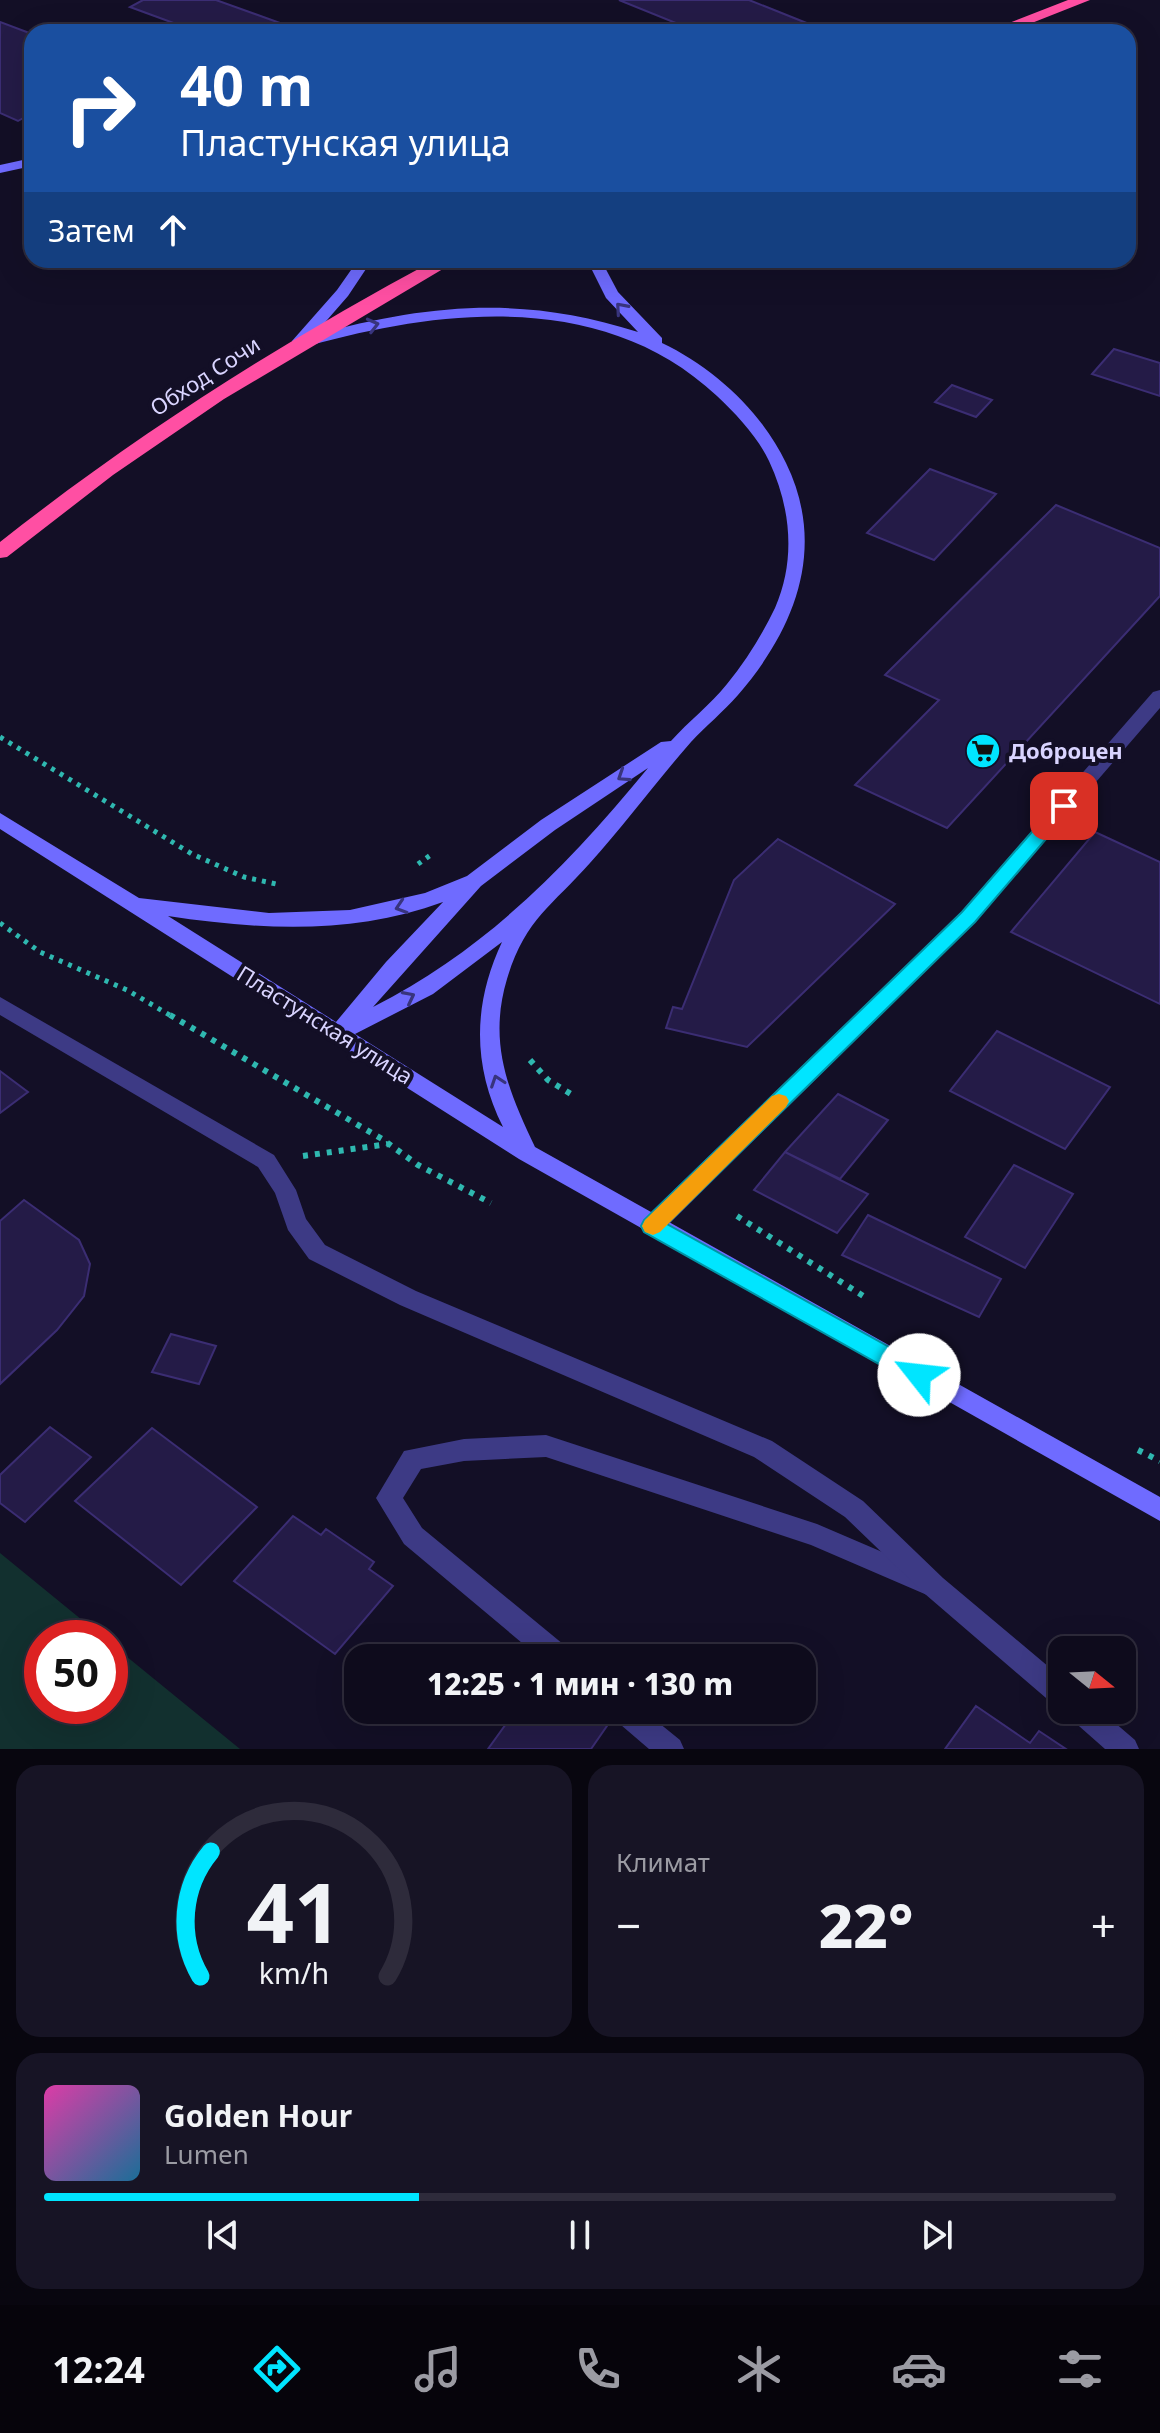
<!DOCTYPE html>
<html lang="ru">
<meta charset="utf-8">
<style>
body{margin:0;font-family:"Noto Sans",sans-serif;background:#171425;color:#f1f3f6;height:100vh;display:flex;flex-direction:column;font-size:30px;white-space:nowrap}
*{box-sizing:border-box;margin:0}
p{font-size:26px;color:#9b9ba3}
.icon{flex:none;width:44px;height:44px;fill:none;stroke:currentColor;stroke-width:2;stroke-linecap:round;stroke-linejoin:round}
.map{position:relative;height:1749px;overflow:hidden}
.side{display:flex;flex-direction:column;gap:16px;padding:16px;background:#08060f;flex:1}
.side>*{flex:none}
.top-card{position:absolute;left:24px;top:24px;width:1112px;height:244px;border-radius:24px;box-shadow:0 8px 32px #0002,0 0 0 2px #2e2b3b;background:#1a4fa0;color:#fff;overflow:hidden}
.needle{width:52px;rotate:108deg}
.tools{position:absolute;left:1048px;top:1636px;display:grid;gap:16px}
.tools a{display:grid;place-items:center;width:88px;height:88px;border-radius:16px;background:#0e0b1c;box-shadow:0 8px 32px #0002,0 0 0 2px #2e2b3b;font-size:40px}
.speed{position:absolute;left:24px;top:1620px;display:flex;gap:16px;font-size:40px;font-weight:700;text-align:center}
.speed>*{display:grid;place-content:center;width:104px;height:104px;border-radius:50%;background:#0e0b1c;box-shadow:0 8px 32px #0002,0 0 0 2px #2e2b3b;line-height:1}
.speed .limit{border:12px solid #d22;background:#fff;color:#111}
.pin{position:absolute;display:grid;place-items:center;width:68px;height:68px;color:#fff;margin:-34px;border-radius:16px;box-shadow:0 4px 12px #0006}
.me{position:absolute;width:88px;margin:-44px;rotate:299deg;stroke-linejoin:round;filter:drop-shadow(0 0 6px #0008)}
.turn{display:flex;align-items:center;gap:28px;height:168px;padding:0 24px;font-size:36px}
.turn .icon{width:104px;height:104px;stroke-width:2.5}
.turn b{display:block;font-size:56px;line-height:68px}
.then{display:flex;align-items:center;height:76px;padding:0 24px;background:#0003;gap:16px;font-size:30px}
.big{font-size:60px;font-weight:800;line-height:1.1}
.side .tile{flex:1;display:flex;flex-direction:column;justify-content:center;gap:12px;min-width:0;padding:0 28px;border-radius:24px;background:#171425}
.side .dial{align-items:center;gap:0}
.dial svg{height:208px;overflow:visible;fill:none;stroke:#2e2b3b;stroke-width:7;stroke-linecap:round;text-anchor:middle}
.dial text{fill:#f1f3f6;stroke:none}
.song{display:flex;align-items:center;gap:24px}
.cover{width:96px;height:96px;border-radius:12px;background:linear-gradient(135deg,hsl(320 70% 55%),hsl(200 70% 35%))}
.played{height:8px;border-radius:4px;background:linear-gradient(90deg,#00e5ff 35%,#2e2b3b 35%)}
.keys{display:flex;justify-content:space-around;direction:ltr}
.heat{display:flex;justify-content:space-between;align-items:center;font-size:44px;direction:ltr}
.side .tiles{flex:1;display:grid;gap:16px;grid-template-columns:1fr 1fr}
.tile:last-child{grid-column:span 2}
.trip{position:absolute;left:344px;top:1644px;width:472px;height:80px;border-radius:24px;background:#0e0b1c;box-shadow:0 8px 32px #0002,0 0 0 2px #2e2b3b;font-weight:800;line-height:80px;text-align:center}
.tabs{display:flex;height:128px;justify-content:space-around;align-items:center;background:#06040b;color:#9b9ba3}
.tabs .icon{width:56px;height:56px}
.tabs .active{color:#00e5ff}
.tabs b{font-size:36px;color:#f1f3f6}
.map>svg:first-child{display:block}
.green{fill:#12302f}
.building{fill:#241b47;stroke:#3b2d73;stroke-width:2}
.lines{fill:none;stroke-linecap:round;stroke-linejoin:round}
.path-far1{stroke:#2fb8b0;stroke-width:5;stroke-dasharray:4 6;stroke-linecap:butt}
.path{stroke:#2fb8b0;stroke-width:6;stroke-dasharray:5 7;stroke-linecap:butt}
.lane{fill:#3d3a85;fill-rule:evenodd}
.street{fill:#3d3a85;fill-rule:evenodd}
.secondary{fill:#6f6bff;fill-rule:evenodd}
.highway{fill:#ff4fa3;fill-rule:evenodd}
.oneway{stroke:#38347d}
.route{fill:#00e5ff;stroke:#0095a6;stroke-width:2}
.slow{fill:#f59e0b}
.labels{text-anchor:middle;stroke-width:8;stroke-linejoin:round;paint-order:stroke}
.street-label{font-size:22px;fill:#d9d4ff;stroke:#130f26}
.poi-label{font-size:22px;font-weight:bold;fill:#d9d4ff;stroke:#130f26;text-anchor:start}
</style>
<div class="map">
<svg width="1160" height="1749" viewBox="0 0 1160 1749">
<rect width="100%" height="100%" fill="#130f26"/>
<path class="green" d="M0 1553 104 1638H42V1706H110V1643L240 1749H0Z"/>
<path class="building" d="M143 0H216L280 23 265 32H198L130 7Z
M619 0H749L809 24 794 32H698Z
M0 22 32 34V113L18 121 0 113Z
M1114 349 1160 363V396L1092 374Z
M952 385 992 400 976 417 935 402Z
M930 469 996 494 934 560 867 533Z
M1056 505 1160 548V596L947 828 855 785 939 700 885 675Z
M1095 832 1160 862V1004L1011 932Z
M778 839 895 904 747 1047 666 1028 673 1007 682 1009 734 880Z
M997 1031 1110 1087 1065 1149 950 1091Z
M0 1071 28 1092 0 1113Z
M838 1094 888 1120 840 1179 785 1152Z
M785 1152 868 1194 837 1233 754 1190Z
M1014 1165 1073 1194 1025 1268 965 1237Z
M24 1200 79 1240 90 1264 84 1296 57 1330 0 1384V1221Z
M868 1215 1001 1279 979 1317 842 1255Z
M171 1334 216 1346 199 1384 152 1372Z
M50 1427 91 1457 25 1522 0 1503V1475Z
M152 1428 257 1507 181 1585 75 1501Z
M293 1516 321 1535 326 1529 374 1562 369 1569 393 1586 335 1654 234 1581Z
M976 1706 1030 1743 1039 1731 1066 1749H945Z
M516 1710H589L609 1723 591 1749H488Z"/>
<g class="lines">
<path class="path-far1" d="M0 737 192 854 244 877 276 884
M418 864 432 854
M0 923 40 952 127 990 173 1017"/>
<path class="path" d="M170 1015 382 1139 418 1165 491 1203
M530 1060 548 1080 571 1094
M303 1156 388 1144
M737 1216 868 1299
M1138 1450 1160 1461"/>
<path class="lane" d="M1160 690V708L975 922 660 1233 652 1235 644 1233 641 1226 644 1219 961 912 1153 692Z
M546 1435 817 1524 936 1575 940 1583 936 1591 927 1595 811 1545 546 1457 464 1461 421 1469 403 1498 422 1528 569 1649 573 1658H540L404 1544 376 1498 404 1451 464 1439Z
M610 1710H643L680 1740 684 1749H649L614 1719Z"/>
<path class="street" d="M0 997 274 1155 296 1190 306 1219 325 1245 416 1291 772 1441 863 1501 943 1578 1062 1678V1708L1053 1704 925 1594 845 1517 754 1457 400 1305 309 1259 288 1230 275 1193 258 1167 0 1015Z
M1067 1710H1100L1135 1740 1139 1749H1105L1071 1719Z"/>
<path class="secondary" d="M32 158V166L0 173V165Z
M358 260H372L348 296 314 335C428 304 524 295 638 332L606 298 587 260H601L618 292 662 338V343C713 367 762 412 786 463 827 547 796 628 738 695 723 712 706 726 691 742 656 782 625 824 590 863 552 906 525 919 507 979 488 1043 508 1090 535 1147L1160 1497V1521L519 1159 0 829V813L139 898 269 913 350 910 425 893 467 876 541 820 661 742 671 741C689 721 710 705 727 684 746 661 762 635 775 608 796 560 791 508 769 461 757 436 737 415 717 396 602 288 436 309 298 349L292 347V341L337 290ZM648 768C568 865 487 949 373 1007L481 886 555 830ZM443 902 386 962 336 1022 168 916C260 930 354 935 443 902ZM502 942C473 1004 472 1065 503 1127L355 1034 433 994Z"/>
<path class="highway" d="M1068 0H1090L1009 32H986Z
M435 260H458L224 399 113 475 7 557 0 558V542C137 434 282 342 435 260Z"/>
</g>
<defs><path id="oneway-chevron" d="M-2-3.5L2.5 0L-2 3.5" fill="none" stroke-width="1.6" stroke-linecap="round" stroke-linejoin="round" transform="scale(2)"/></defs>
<g class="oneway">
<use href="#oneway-chevron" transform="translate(621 308) rotate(-131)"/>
<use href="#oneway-chevron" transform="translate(373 325) rotate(-14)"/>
<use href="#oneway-chevron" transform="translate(623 776) rotate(147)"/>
<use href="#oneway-chevron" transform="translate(401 907) rotate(162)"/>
<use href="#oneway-chevron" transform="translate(409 997) rotate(-27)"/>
<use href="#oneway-chevron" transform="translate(497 1081) rotate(-109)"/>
</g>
<path class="route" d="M1064 800 1073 806 1070 811 975 922 667 1224 927 1368 930 1375 927 1382 919 1384 911 1382 644 1232 641 1226 644 1220 962 912 1058 802Z"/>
<path class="slow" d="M779 1094 786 1096 789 1101 786 1107 660 1232 653 1235 645 1232 642 1226 645 1220 772 1096Z"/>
<defs>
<g id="supermarket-disc" transform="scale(1.8)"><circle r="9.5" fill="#00e5ff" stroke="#130f26"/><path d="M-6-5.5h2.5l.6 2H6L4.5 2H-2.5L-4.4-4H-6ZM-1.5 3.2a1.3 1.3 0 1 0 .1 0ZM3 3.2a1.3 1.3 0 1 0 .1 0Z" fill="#111"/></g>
</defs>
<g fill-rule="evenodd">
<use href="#supermarket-disc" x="983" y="751"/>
</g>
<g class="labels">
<g class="street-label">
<text transform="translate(205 376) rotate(-33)" y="8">Обход Сочи</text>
<text transform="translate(325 1025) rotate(32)" y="8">Пластунская улица</text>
</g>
<g class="poi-label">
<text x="1009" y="759">Доброцен</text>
</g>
</g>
</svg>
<div class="tools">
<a><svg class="needle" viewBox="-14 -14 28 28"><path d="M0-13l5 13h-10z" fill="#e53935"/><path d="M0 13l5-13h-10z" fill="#9b9ba3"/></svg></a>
</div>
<div class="speed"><div class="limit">50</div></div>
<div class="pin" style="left:1064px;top:806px;background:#d93025"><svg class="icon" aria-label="arrive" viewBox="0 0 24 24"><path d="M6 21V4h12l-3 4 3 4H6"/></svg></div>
<svg class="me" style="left:919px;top:1375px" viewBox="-20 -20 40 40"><circle r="19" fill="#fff"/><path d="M0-13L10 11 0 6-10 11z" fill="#00e5ff"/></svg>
<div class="trip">12:25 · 1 мин · 130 m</div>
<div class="top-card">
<div class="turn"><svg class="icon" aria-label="right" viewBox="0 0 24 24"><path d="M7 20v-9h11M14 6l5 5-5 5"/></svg><div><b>40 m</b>Пластунская улица</div></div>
<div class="then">Затем<svg class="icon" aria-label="ahead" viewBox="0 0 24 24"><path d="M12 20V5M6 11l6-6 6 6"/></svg></div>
</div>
</div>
<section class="side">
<div class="tiles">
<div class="tile dial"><svg viewBox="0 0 100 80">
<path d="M14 69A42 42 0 1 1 86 69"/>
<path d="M14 69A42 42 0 0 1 18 21" stroke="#00e5ff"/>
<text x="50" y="56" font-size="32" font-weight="700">41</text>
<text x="50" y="72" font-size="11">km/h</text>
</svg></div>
<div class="tile"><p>Климат</p>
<div class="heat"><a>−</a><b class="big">22°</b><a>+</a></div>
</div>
<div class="tile">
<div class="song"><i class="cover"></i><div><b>Golden Hour</b><p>Lumen</p></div></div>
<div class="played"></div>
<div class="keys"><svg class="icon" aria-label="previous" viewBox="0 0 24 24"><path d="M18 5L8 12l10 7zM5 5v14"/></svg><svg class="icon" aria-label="pause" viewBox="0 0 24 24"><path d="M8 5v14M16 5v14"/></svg><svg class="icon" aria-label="next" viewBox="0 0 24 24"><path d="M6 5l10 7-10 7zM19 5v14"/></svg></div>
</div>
</div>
</section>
<nav class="tabs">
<b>12:24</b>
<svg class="icon active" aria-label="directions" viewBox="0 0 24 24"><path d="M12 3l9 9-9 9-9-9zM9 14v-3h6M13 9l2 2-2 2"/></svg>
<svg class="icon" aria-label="music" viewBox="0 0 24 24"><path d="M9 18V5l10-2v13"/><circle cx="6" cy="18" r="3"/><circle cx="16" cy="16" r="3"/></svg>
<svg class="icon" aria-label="phone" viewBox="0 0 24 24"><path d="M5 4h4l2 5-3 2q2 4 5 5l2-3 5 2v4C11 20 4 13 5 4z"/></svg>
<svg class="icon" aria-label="climate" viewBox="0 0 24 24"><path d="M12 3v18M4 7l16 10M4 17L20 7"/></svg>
<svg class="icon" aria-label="car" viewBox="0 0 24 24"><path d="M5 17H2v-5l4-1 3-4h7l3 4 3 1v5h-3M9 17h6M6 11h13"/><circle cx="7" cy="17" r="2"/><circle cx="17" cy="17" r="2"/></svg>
<svg class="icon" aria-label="filters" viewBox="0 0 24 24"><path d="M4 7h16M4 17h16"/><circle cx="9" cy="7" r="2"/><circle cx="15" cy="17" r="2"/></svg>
</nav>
